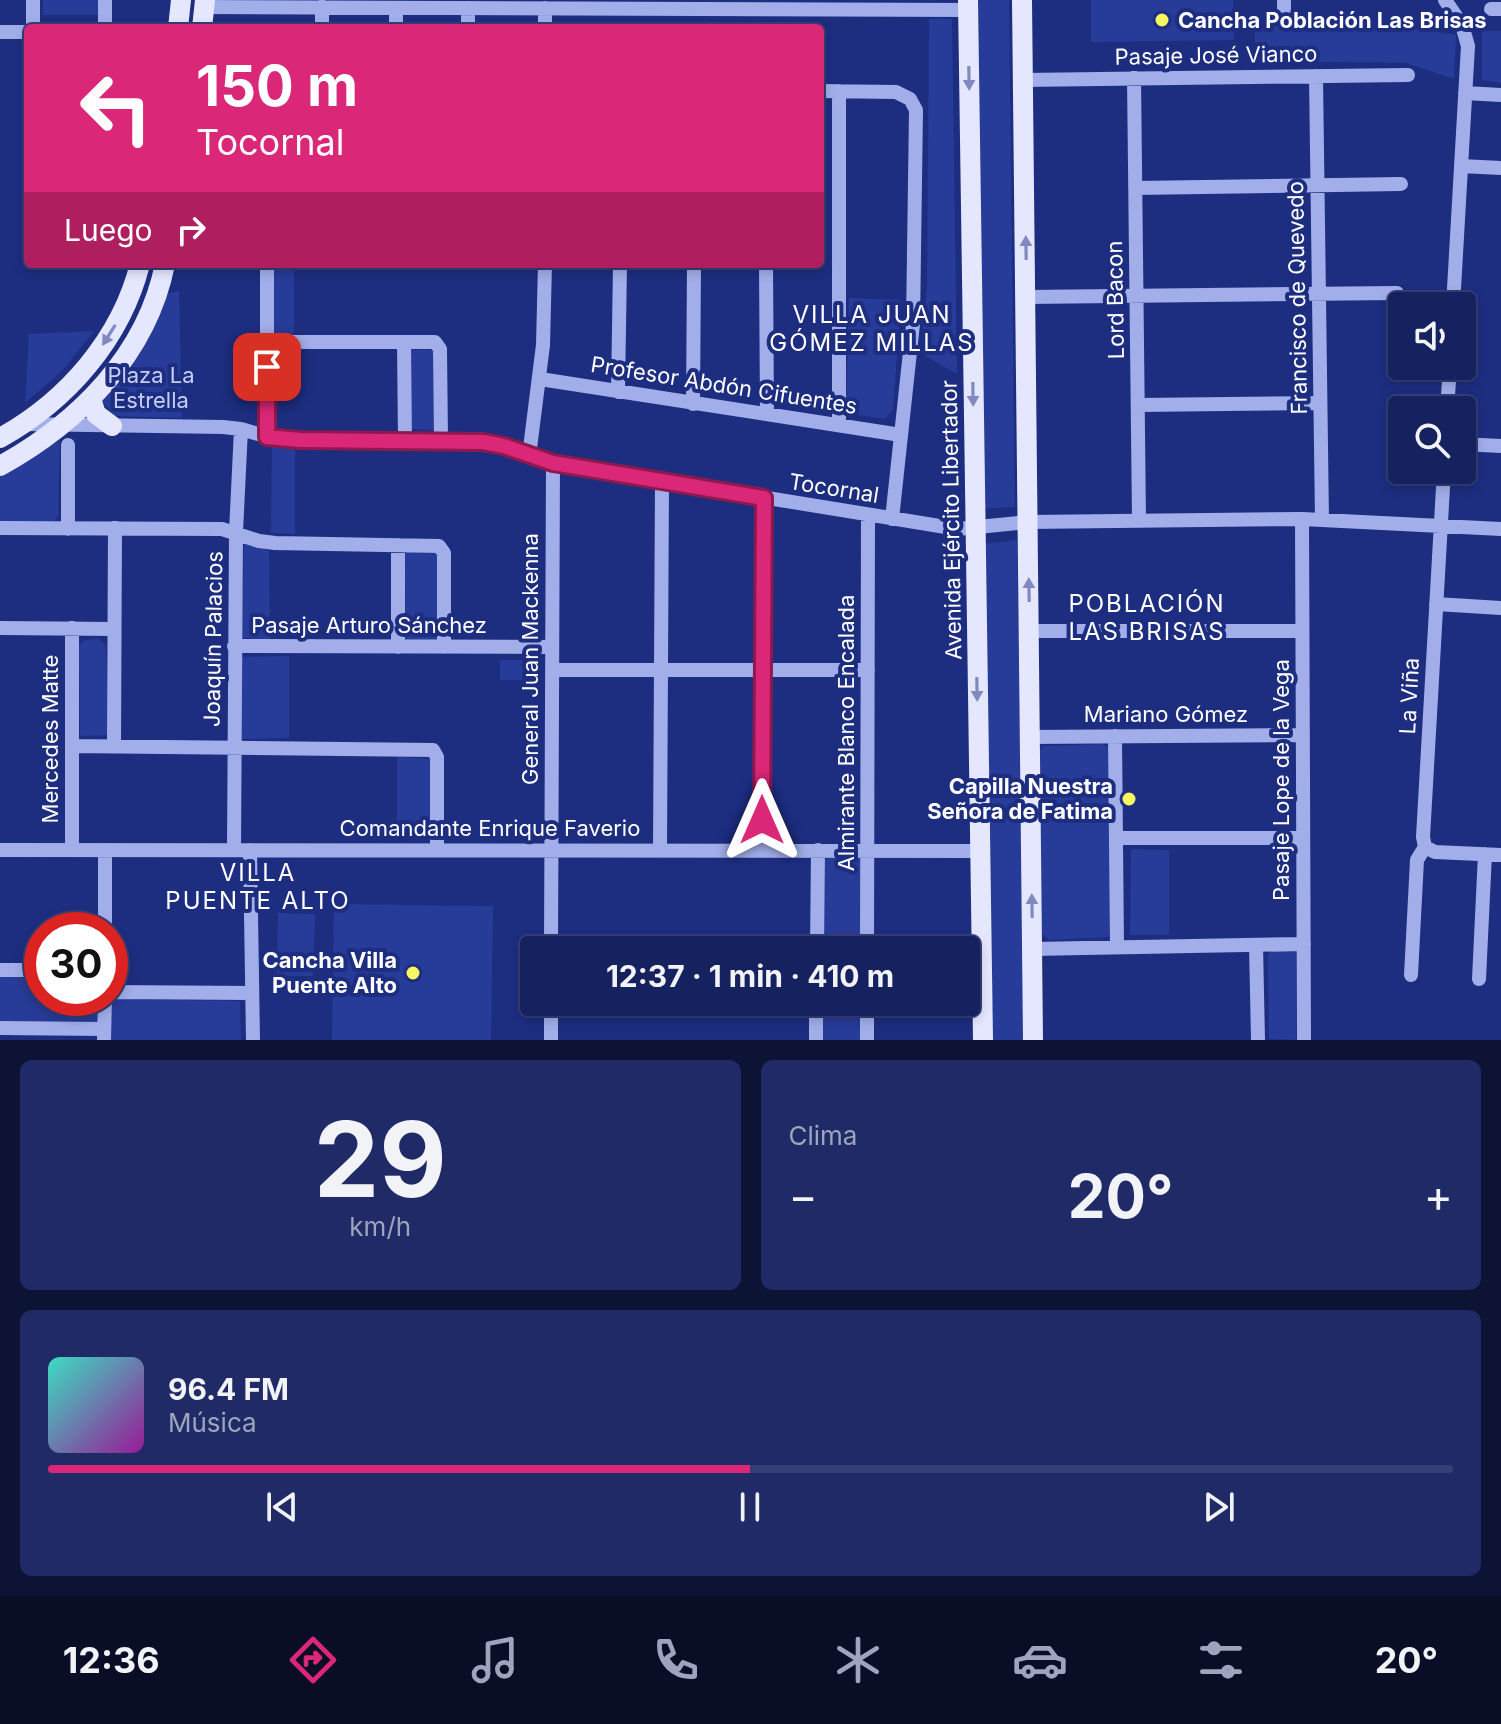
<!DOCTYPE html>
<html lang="es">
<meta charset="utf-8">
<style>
body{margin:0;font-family:Inter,sans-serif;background:#1f2a66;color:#f1f3f6;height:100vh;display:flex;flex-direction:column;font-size:30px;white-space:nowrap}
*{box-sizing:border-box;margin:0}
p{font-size:26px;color:#9ea4bd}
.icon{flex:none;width:44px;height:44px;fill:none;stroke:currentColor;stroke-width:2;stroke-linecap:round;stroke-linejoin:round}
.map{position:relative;height:1040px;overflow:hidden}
.details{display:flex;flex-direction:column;gap:20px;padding:20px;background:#0c1335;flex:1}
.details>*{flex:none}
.banner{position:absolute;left:24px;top:24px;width:800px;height:244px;border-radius:8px;box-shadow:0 4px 12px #0003,0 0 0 2px #353f75;background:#db2777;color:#fff;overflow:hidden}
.tools{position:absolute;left:1388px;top:292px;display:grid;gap:16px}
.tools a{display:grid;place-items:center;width:88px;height:88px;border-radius:8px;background:#162260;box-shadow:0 4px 12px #0003,0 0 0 2px #353f75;font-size:40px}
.speed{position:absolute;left:24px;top:912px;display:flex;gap:16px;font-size:40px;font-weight:700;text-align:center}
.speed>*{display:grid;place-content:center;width:104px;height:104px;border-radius:50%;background:#162260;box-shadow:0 4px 12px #0003,0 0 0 2px #353f75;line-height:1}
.speed .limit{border:12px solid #d22;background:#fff;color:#111}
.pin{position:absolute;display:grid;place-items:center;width:68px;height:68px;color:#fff;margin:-34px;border-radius:16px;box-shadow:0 4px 12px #0006}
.me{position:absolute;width:88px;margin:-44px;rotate:0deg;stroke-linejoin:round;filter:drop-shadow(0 0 6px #0008)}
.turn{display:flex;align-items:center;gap:28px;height:168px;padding:0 40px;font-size:36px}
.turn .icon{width:104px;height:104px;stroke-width:2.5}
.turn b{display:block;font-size:56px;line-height:68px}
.then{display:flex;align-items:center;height:76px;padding:0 40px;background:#0003;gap:16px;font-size:30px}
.big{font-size:60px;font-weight:700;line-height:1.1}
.details .widget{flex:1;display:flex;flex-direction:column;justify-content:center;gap:12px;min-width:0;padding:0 28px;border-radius:12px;background:#1f2a66}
.details .dial{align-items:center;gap:0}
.dial b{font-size:104px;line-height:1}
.song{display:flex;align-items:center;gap:24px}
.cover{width:96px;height:96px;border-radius:12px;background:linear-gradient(135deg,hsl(170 70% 55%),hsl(300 70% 35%))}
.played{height:8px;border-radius:4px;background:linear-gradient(90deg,#db2777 50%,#353f75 50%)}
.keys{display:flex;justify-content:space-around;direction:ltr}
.heat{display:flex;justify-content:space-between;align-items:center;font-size:44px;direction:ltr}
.details .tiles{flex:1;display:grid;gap:20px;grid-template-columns:1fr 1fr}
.widget:last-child{grid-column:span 2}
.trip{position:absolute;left:520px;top:936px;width:460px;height:80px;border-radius:8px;background:#162260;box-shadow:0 4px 12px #0003,0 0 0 2px #353f75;font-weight:700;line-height:80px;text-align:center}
.tabs{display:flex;height:128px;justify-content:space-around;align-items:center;background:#090e26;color:#9ea4bd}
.tabs .icon{width:56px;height:56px}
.tabs .current{color:#db2777}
.tabs b{font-size:36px;color:#f1f3f6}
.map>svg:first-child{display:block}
.green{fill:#273b98}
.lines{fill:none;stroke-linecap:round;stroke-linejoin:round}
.minor{stroke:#a1aee9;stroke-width:14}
.major{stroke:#e4e7fe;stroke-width:20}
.oneway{fill:#808abf}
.route-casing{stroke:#8e194d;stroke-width:20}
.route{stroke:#db2777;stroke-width:14}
.poi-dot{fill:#f8f660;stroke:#1d2d80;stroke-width:3}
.labels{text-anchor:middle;stroke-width:8;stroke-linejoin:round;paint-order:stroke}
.poi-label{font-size:22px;font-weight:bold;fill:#fff;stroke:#1d2d80;text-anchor:end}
.street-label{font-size:22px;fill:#fff;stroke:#1d2d80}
.park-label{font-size:22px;fill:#c5cef7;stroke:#1d2d80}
.neighbourhood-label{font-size:24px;letter-spacing:2px;fill:#fff;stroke:#1d2d80}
</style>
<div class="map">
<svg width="1501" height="1040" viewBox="0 0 1501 1040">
<rect width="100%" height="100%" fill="#1d2d80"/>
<path class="green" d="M43 0H98V15H43Z
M976 0H1009L1015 507 980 509Z
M1091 0H1233L1234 40 1091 42Z
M929 19H952L957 374 920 353 927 288Z
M1255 23 1400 26 1456 35 1454 79 1406 63 1255 61Z
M1482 31H1501V83L1482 80Z
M272 264H294V335H272Z
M179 291 182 418 114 416 101 400 163 294Z
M849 298 901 300 893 410 885 419 852 414 846 406Z
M94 331 62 371 25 403 29 334Z
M410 350H433L434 430 411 429Z
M60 440 58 517 54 521H0V477Z
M272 447H295V534L271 533Z
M1017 540 1025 1040H988L982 544Z
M244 544 269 550 270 639 242 638Z
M405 552 439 553 438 642 406 640Z
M99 639 106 646 108 735 80 736 79 646 84 640Z
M289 656V738L240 739 242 657Z
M500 660H536V680H500Z
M1103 744 1110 749 1113 931 1108 937 1049 940 1040 931V750L1044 746Z
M397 757 432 759 431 839 397 838Z
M1131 849 1169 850V935H1130Z
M829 857 862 858V950H822V862Z
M334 904 493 906 491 1040H332Z
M278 913 315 914 313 976H277Z
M1272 950 1296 951V1040L1269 1039 1268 955Z
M0 972H42V998L240 1001 241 1040H109V1025L0 1024Z
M822 1002H862V1040H822Z"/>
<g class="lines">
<path class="minor" d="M33 0V28
M105 0V28
M1445 0 1462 25 1468 46 1453 306
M204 7 968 10
M322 7V28
M396 8V28
M1491 9H1501
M1284 13V0
M468 28V8
M545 28V8
M0 32H28
M1316 76 1322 520
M1134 78 1139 520
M1023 80 1408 75
M820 91 896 92 910 99 916 110 913 324 892 519
M839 91V425
M1465 93 1501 95
M1461 166 1501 168
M1135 188 1401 184
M766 264 767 414
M1027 297 1397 293
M267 342H435L440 349 441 441
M404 342 405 441
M540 379 901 435
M618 392 620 264
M693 404 694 264
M1138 405 1320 403
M1447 410 1450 366
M23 424 223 427 241 429 275 439 300 440 483 442 504 446 553 463 958 529 1028 522 1302 519 1501 529
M267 437V264
M1462 444 1501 446
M529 456 543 345 545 264
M1302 519 1304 1040
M0 528 222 529 259 541 275 543 439 546 444 553V647
M68 529V445
M1436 604 1501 608
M0 628 114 629
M1029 631H1302
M234 646 552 647
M398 647V545
M552 670H868
M1115 736 1117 947
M1030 737 1303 735
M72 746 433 750 437 757V850
M114 746 115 528
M1116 838H1303
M1425 847 1423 837 1444 470
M1425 847 1435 852 1501 855
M0 850 979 851
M72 850V628
M234 850 236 532 241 429
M250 850 253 1040
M660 850 662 482
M762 850 764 498
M105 930V850
M1256 945 1258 1040
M1032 949 1304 944
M551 950 553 463
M817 950 818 850
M867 950 868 515
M0 970H42
M1411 975 1417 860 1425 847
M1479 979 1485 854
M110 992 252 993
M0 1028 104 1029
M104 1040 105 998
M551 1040V1002
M816 1040V1002
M867 1040V1002"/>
<path class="major" d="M968 0 983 1040
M1022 0 1033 1040
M178 28 181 0
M202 28 205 0
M91 399 96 414 112 426
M0 438C67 401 121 339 140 264
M0 466C78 423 147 355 165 264"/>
</g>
<defs><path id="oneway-solid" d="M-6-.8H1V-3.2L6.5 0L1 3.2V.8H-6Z" transform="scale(2)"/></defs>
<g class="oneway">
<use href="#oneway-solid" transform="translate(969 78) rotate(89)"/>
<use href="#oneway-solid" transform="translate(1026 248) rotate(-91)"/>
<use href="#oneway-solid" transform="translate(109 335) rotate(122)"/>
<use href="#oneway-solid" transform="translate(973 394) rotate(89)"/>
<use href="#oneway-solid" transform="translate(1029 590) rotate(-91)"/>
<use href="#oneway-solid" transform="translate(977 689) rotate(89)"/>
<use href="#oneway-solid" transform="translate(1032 906) rotate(-91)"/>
</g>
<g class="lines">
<g class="route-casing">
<path id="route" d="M267 367V437L300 440 483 442 504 446 553 463 764 498 762 820"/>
</g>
<use href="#route" class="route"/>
</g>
<g class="poi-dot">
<circle cx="1162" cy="20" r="8"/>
<circle cx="1129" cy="799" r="8"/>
<circle cx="413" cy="973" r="8"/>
</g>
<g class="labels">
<g class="poi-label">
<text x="1178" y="28" text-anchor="start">Cancha Población Las Brisas</text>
<text x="1113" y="794">Capilla Nuestra<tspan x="1113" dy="25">Señora de Fatima</tspan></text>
<text x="397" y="968">Cancha Villa<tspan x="397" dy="25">Puente Alto</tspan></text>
</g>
<g class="street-label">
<text transform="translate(1216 55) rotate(-1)" y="8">Pasaje José Vianco</text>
<text transform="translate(1297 298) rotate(-91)" y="8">Francisco de Quevedo</text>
<text transform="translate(1115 300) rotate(-91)" y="8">Lord Bacon</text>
<text transform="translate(724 385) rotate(9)" y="8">Profesor Abdón Cifuentes</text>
<text transform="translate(834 488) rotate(9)" y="8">Tocornal</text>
<text transform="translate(951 520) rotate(-91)" y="8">Avenida Ejército Libertador</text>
<text x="369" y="633">Pasaje Arturo Sánchez</text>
<text transform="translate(213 639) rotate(-89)" y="8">Joaquín Palacios</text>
<text transform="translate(530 659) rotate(-90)" y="8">General Juan Mackenna</text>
<text transform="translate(1409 696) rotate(-87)" y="8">La Viña</text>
<text x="1166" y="722">Mariano Gómez</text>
<text transform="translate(846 733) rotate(-90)" y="8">Almirante Blanco Encalada</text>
<text transform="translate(50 739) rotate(-90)" y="8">Mercedes Matte</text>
<text transform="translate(1281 780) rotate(-90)" y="8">Pasaje Lope de la Vega</text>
<text x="490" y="836">Comandante Enrique Faverio</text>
</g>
<g class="park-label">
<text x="151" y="383">Plaza La<tspan x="151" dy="25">Estrella</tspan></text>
</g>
<g class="neighbourhood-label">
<text x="872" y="323">VILLA JUAN<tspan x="872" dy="28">GÓMEZ MILLAS</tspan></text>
<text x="1147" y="612">POBLACIÓN<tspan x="1147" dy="28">LAS BRISAS</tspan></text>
<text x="258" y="881">VILLA<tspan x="258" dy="28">PUENTE ALTO</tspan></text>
</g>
</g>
</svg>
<div class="tools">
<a><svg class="icon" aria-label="sound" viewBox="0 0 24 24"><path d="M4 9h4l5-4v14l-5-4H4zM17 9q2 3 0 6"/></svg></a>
<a><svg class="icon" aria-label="search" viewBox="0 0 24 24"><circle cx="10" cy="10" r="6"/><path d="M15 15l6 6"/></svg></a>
</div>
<div class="speed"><div class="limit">30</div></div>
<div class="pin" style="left:267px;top:367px;background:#d93025"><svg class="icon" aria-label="arrive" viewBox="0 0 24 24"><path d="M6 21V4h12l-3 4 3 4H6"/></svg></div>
<svg class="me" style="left:762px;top:820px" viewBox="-20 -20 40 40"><path d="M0-17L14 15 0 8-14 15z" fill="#db2777" stroke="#fff" stroke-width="4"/></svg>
<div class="trip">12:37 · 1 min · 410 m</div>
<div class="banner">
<div class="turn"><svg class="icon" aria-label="left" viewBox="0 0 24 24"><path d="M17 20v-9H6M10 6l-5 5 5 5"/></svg><div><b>150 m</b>Tocornal</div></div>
<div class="then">Luego<svg class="icon" aria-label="right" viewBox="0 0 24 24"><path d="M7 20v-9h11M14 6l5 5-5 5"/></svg></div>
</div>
</div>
<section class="details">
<div class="tiles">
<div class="widget dial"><b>29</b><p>km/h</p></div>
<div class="widget"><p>Clima</p>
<div class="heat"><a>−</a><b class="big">20°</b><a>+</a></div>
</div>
<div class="widget">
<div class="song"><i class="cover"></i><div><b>96.4 FM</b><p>Música</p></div></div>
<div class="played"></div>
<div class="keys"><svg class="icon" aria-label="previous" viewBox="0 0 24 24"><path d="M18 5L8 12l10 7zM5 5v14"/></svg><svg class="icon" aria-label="pause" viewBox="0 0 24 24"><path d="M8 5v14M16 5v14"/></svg><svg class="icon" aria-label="next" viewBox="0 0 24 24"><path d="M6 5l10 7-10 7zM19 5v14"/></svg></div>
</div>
</div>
</section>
<nav class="tabs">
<b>12:36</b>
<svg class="icon current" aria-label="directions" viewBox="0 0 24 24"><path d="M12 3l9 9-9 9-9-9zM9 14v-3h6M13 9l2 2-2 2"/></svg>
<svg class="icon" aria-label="music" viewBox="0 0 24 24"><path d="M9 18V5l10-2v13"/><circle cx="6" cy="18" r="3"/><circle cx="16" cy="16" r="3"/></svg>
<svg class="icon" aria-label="phone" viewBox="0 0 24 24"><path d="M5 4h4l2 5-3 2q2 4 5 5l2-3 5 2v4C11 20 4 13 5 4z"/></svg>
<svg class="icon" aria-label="climate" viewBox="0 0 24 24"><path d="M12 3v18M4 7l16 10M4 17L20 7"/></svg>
<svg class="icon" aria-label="car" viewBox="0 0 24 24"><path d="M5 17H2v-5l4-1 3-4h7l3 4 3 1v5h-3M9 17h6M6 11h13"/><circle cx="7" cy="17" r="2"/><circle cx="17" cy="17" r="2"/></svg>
<svg class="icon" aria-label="filters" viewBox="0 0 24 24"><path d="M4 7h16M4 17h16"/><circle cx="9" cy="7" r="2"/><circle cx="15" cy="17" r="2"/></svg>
<b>20°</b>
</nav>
